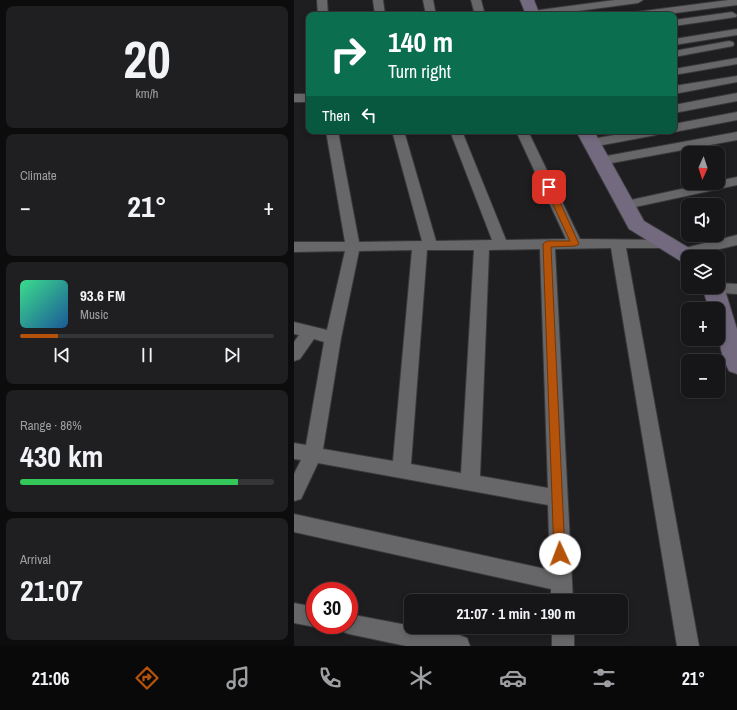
<!DOCTYPE html>
<meta charset="utf-8">
<style>
body{margin:0;font-family:"Archivo Narrow",sans-serif;background:#1f1f21;color:#f1f3f6;height:100vh;display:flex;flex-direction:column;font-size:15px;white-space:nowrap}
*{box-sizing:border-box;margin:0}
p{font-size:13px;color:#9e9fa2}
.icon{flex:none;width:22px;height:22px;fill:none;stroke:currentColor;stroke-width:2;stroke-linecap:round;stroke-linejoin:round}
.map{position:relative;flex:1;overflow:hidden}
.details{display:flex;flex-direction:column;gap:6px;padding:6px;background:#0c0c0d;width:294px}
.details>*{flex:none}
.banner{position:absolute;left:12px;top:12px;width:371px;height:122px;border-radius:8px;box-shadow:0 2px 6px #0003,0 0 0 1px #353537;background:#0b6e4f;color:#fff;overflow:hidden}
.needle{width:26px;rotate:183deg}
.fabs{position:absolute;left:387px;top:146px;display:grid;gap:8px}
.fabs a{display:grid;place-items:center;width:44px;height:44px;border-radius:8px;background:#161618;box-shadow:0 2px 6px #0003,0 0 0 1px #353537;font-size:20px}
.speed{position:absolute;left:12px;top:582px;display:flex;gap:8px;font-size:20px;font-weight:700;text-align:center}
.speed>*{display:grid;place-content:center;width:52px;height:52px;border-radius:50%;background:#161618;box-shadow:0 2px 6px #0003,0 0 0 1px #353537;line-height:1}
.speed .limit{border:6px solid #d22;background:#fff;color:#111}
.pin{position:absolute;display:grid;place-items:center;width:34px;height:34px;color:#fff;margin:-17px;border-radius:8px;box-shadow:0 2px 6px #0006}
.me{position:absolute;width:44px;margin:-22px;rotate:358deg;stroke-linejoin:round;filter:drop-shadow(0 0 3px #0008)}
.turn{display:flex;align-items:center;gap:14px;height:84px;padding:0 16px;font-size:18px}
.turn .icon{width:52px;height:52px;stroke-width:2.5}
.turn b{display:block;font-size:28px;line-height:34px}
.then{display:flex;align-items:center;height:38px;padding:0 16px;background:#0003;gap:8px;font-size:15px}
.big{font-size:30px;font-weight:700;line-height:1.1}
.details .widget{flex:1;display:flex;flex-direction:column;justify-content:center;gap:6px;min-width:0;padding:0 14px;border-radius:8px;background:#1f1f21}
.details .dial{align-items:center;gap:0}
.dial b{font-size:52px;line-height:1}
.song{display:flex;align-items:center;gap:12px}
.cover{width:48px;height:48px;border-radius:6px;background:linear-gradient(135deg,hsl(150 70% 55%),hsl(210 70% 35%))}
.played{height:4px;border-radius:2px;background:linear-gradient(90deg,#b45309 15%,#353537 15%)}
.keys{display:flex;justify-content:space-around;direction:ltr}
.heat{display:flex;justify-content:space-between;align-items:center;font-size:22px;direction:ltr}
.charge{height:6px;border-radius:3px;background:linear-gradient(90deg,#34c759 86%,#353537 0)}
.trip{position:absolute;left:110px;top:594px;width:224px;height:40px;border-radius:8px;background:#161618;box-shadow:0 2px 6px #0003,0 0 0 1px #353537;font-weight:700;line-height:40px;text-align:center}
.tabs{display:flex;height:64px;justify-content:space-around;align-items:center;background:#09090a;color:#9e9fa2}
.tabs .icon{width:28px;height:28px}
.tabs .on{color:#b45309}
.tabs b{font-size:18px;color:#f1f3f6}
main{display:flex;flex:1;min-height:0}
.map>svg:first-child{display:block}
.lines{fill:none;stroke-linecap:round;stroke-linejoin:round}
.street-casing{stroke:#3a3a3b;stroke-width:2}
.secondary-casing{stroke:#3a3a3b;stroke-width:2}
.street{fill:#676668;fill-rule:evenodd}
.secondary{fill:#746a80;fill-rule:evenodd}
.route{fill:#b45309;stroke:#753606}
</style>
<main>
<section class="details">
<div class="widget dial"><b>20</b><p>km/h</p></div>
<div class="widget"><p>Climate</p>
<div class="heat"><a>−</a><b class="big">21°</b><a>+</a></div>
</div>
<div class="widget">
<div class="song"><i class="cover"></i><div><b>93.6 FM</b><p>Music</p></div></div>
<div class="played"></div>
<div class="keys"><svg class="icon" aria-label="previous" viewBox="0 0 24 24"><path d="M18 5L8 12l10 7zM5 5v14"/></svg><svg class="icon" aria-label="pause" viewBox="0 0 24 24"><path d="M8 5v14M16 5v14"/></svg><svg class="icon" aria-label="next" viewBox="0 0 24 24"><path d="M6 5l10 7-10 7zM19 5v14"/></svg></div>
</div>
<div class="widget"><p>Range · 86%</p><b class="big">430 km</b><div class="charge"></div></div>
<div class="widget"><p>Arrival</p><b class="big">21:07</b></div>
</section>
<div class="map">
<svg width="443" height="646" viewBox="0 0 443 646">
<rect width="100%" height="100%" fill="#1e1e20"/>
<g class="lines">
<g class="street-casing">
<path id="street" d="M23 0H33L34 15H24Z
M79 0H89L91 15H81Z
M129 0H139L142 15H132Z
M177 0H187L191 15H181Z
M321 0H349L344 3 254 15 233 14 238 11Z
M435 0H443V5L366 15H337L342 12Z
M438 12 443 15 442 17 380 26V20Z
M443 29V35L380 45V39Z
M435 41 439 42 440 44 439 46 380 57V51Z
M443 58V64L380 75V69Z
M443 76V82L380 94V86Z
M443 93V101L380 113V105Z
M0 94H15V102H0Z
M443 112V120L380 132 377 131H380V124Z
M32 131H44L65 242 128 241 98 131H110L142 241 198 240 156 131H168L212 240 272 239 222 131H234L286 239 375 240 377 243 375 246 370 248H332L405 646H383L317 248 261 249 279 601H257V589L0 532V514L256 570 254 505 24 463 7 499 0 501V474L7 460 0 459V443L12 445 30 342 20 339 6 359 0 361V342L5 335 0 334V322L33 330 51 251 0 252V242H51ZM246 249 254 488 186 476 195 250ZM118 250 99 461 29 449 47 338 65 251ZM133 250H180L167 473 117 464Z
M342 131H368L362 135 298 147 292 143 298 139Z
M443 132V140L307 165 300 161 307 157Z
M443 177V185L332 209 327 208 325 205 327 202 332 201 415 183H424V181Z
M443 235V245L388 258 383 256 381 253 383 250Z
M424 283 443 284V294L414 292 412 287H424Z
M0 603 21 607V625H27L21 627 0 623Z
M55 614 165 635 173 638 176 646H112L55 634 47 631 45 625H55Z
M258 627H280V646H258Z"/>
</g>
<g class="secondary-casing">
<path id="secondary" d="M226 0H240L246 15H232Z
M282 131H300L350 221 402 252 405 257H394V263L388 262 335 229Z
M424 281 430 287 443 329V374L435 371C424 351 424 331 424 309H415L408 287H424Z"/>
</g>
<use href="#street" class="street"/>
<use href="#secondary" class="secondary"/>
</g>
<path class="route" d="M255 185 259 187 285 244 281 246 257 247 271 554 270 558 266 560 262 558 260 554 249 244 253 241H276L251 187Z"/>
</svg>
<div class="fabs">
<a><svg class="needle" viewBox="-14 -14 28 28"><path d="M0-13l5 13h-10z" fill="#e53935"/><path d="M0 13l5-13h-10z" fill="#9e9fa2"/></svg></a>
<a><svg class="icon" aria-label="sound" viewBox="0 0 24 24"><path d="M4 9h4l5-4v14l-5-4H4zM17 9q2 3 0 6"/></svg></a>
<a><svg class="icon" aria-label="layers" viewBox="0 0 24 24"><path d="M12 4l9 5-9 5-9-5zM3 14l9 5 9-5"/></svg></a>
<a>+</a>
<a>−</a>
</div>
<div class="speed"><div class="limit">30</div></div>
<div class="pin" style="left:255px;top:187px;background:#d93025"><svg class="icon" aria-label="arrive" viewBox="0 0 24 24"><path d="M6 21V4h12l-3 4 3 4H6"/></svg></div>
<svg class="me" style="left:266px;top:554px" viewBox="-20 -20 40 40"><circle r="19" fill="#fff"/><path d="M0-13L10 11 0 6-10 11z" fill="#b45309"/></svg>
<div class="trip">21:07 · 1 min · 190 m</div>
<div class="banner">
<div class="turn"><svg class="icon" aria-label="right" viewBox="0 0 24 24"><path d="M7 20v-9h11M14 6l5 5-5 5"/></svg><div><b>140 m</b>Turn right</div></div>
<div class="then">Then<svg class="icon" aria-label="left" viewBox="0 0 24 24"><path d="M17 20v-9H6M10 6l-5 5 5 5"/></svg></div>
</div>
</div>
</main>
<nav class="tabs">
<b>21:06</b>
<svg class="icon on" aria-label="directions" viewBox="0 0 24 24"><path d="M12 3l9 9-9 9-9-9zM9 14v-3h6M13 9l2 2-2 2"/></svg>
<svg class="icon" aria-label="music" viewBox="0 0 24 24"><path d="M9 18V5l10-2v13"/><circle cx="6" cy="18" r="3"/><circle cx="16" cy="16" r="3"/></svg>
<svg class="icon" aria-label="phone" viewBox="0 0 24 24"><path d="M5 4h4l2 5-3 2q2 4 5 5l2-3 5 2v4C11 20 4 13 5 4z"/></svg>
<svg class="icon" aria-label="climate" viewBox="0 0 24 24"><path d="M12 3v18M4 7l16 10M4 17L20 7"/></svg>
<svg class="icon" aria-label="car" viewBox="0 0 24 24"><path d="M5 17H2v-5l4-1 3-4h7l3 4 3 1v5h-3M9 17h6M6 11h13"/><circle cx="7" cy="17" r="2"/><circle cx="17" cy="17" r="2"/></svg>
<svg class="icon" aria-label="filters" viewBox="0 0 24 24"><path d="M4 7h16M4 17h16"/><circle cx="9" cy="7" r="2"/><circle cx="15" cy="17" r="2"/></svg>
<b>21°</b>
</nav>
